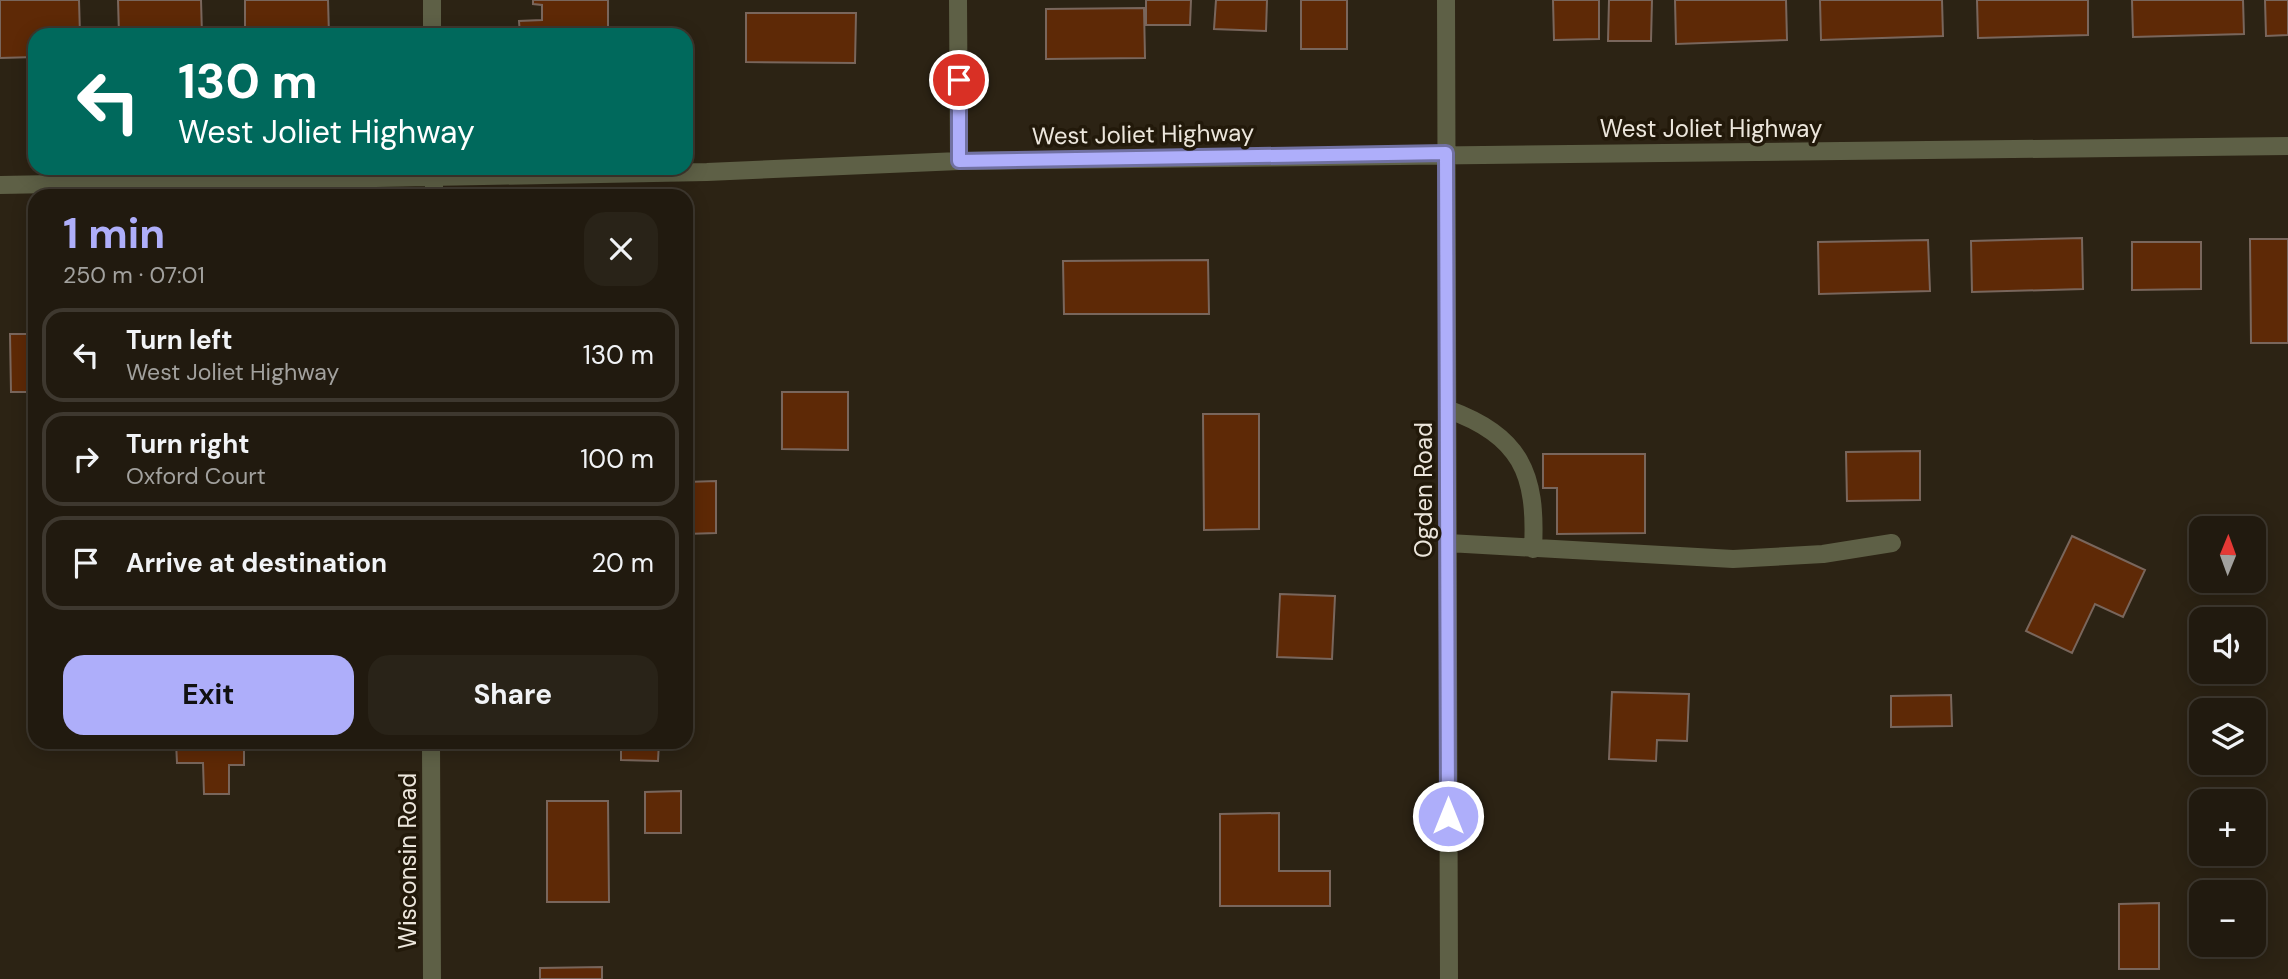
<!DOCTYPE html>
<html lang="en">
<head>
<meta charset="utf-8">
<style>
	:root { --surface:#211a0f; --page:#292318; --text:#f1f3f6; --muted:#a2a19e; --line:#3e382f; --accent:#aeaefa }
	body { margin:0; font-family:"DM Sans",sans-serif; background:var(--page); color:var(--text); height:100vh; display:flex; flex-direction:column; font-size:26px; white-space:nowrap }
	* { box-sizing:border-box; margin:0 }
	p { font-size:23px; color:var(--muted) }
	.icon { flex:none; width:38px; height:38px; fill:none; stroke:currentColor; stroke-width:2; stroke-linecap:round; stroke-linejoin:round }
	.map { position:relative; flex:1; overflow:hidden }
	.side { position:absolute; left:28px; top:189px; width:665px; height:560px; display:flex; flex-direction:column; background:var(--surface); border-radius:21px; box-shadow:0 4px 18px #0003,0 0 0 2px var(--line) }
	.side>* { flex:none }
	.guide { position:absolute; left:28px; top:28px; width:665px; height:147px; border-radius:21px; box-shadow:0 4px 18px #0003,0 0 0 2px var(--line); background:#00695c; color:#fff; overflow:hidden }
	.needle { width:46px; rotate:1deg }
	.fabs { position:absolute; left:2189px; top:516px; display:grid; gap:14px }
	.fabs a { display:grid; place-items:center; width:77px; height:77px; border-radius:14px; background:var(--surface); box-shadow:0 4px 18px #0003,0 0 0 2px var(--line); font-size:35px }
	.pin { position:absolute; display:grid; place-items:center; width:60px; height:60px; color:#fff; margin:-30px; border:4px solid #fff; border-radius:50%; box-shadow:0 2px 7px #0007 }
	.me { position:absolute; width:77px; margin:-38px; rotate:0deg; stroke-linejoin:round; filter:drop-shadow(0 0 5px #0008) }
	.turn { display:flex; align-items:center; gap:24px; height:147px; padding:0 35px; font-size:32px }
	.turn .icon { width:91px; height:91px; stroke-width:2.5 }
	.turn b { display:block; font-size:49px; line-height:60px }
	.round { display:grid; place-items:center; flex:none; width:74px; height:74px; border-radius:21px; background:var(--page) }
	.head { display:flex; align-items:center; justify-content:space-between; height:119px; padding:0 35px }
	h1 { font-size:42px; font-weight:700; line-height:52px; color:var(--accent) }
	.cta { display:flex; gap:14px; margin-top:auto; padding:14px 35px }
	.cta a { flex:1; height:80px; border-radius:21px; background:var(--accent); color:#111; font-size:28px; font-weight:700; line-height:80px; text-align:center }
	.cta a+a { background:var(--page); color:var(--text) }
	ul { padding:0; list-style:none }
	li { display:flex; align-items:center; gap:21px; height:94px; margin:0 14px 10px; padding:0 21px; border:4px solid var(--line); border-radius:21px }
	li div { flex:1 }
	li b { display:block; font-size:26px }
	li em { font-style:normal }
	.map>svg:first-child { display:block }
	.building { fill:#5e2906; stroke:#79665c; stroke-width:2 }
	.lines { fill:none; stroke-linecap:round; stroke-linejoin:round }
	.minor { stroke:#5e6046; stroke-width:18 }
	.route-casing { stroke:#7171a2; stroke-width:18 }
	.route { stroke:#aeaefa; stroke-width:12 }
	.labels { text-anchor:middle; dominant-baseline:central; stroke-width:7; stroke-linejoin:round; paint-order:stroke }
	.street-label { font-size:24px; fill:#ece6dc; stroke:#22190a }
</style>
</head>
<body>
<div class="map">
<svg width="2288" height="979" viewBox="0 0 2288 979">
	<rect width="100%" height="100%" fill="#2c2314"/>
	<path class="building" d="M 0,0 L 79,0 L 80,35 L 35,35 L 35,57 L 0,58 Z
		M 118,0 L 201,0 L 202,35 L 119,35 Z
		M 245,0 L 328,0 L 329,35 L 245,35 Z
		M 533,0 L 608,0 L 608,35 L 520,35 L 519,21 L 542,20 L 542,5 L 533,4 Z
		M 1146,0 L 1191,0 L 1190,25 L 1146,25 Z
		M 1216,0 L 1267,0 L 1266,31 L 1214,29 Z
		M 1301,0 L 1347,0 L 1347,49 L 1301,49 Z
		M 1553,0 L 1599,0 L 1599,39 L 1554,40 Z
		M 1609,0 L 1652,0 L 1651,41 L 1608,41 Z
		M 1675,0 L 1786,0 L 1787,40 L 1676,44 Z
		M 1820,0 L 1942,0 L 1943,36 L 1821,40 Z
		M 1977,0 L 2088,0 L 2088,35 L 1978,38 Z
		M 2132,0 L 2243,0 L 2244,34 L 2133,37 Z
		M 2265,0 L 2288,0 L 2288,35 L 2266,36 Z
		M 1144,8 L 1145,58 L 1046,59 L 1046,9 Z
		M 746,13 L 856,13 L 855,63 L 746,62 Z
		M 2082,238 L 2083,289 L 1972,292 L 1971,241 Z
		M 2250,239 L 2288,239 L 2288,343 L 2251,343 Z
		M 1928,240 L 1930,291 L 1819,294 L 1818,242 Z
		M 2132,242 L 2201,242 L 2201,289 L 2132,290 Z
		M 1208,260 L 1209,314 L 1064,314 L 1063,261 Z
		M 10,334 L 35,334 L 35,392 L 11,392 Z
		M 782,392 L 848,392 L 848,450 L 782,449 Z
		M 1203,414 L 1259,414 L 1259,529 L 1204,530 Z
		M 1920,451 L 1920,500 L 1847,501 L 1846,452 Z
		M 1543,454 L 1645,454 L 1645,533 L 1557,534 L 1557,488 L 1543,488 Z
		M 716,481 L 716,533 L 686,534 L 686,482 Z
		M 2072,536 L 2145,570 L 2123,617 L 2095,604 L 2072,653 L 2026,631 Z
		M 1280,594 L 1335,596 L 1332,659 L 1277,657 Z
		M 1612,692 L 1689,694 L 1687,741 L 1657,740 L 1656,761 L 1609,759 Z
		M 1951,695 L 1952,726 L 1891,727 L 1891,696 Z
		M 176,742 L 244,742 L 244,765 L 229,765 L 229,794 L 204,794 L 203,763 L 177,763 Z
		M 529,742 L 591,742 L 591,743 L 529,743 Z
		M 621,742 L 659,742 L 658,761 L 621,760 Z
		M 681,791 L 681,833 L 645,833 L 645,792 Z
		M 547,801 L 608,801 L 609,902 L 547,902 Z
		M 1279,813 L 1279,871 L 1330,871 L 1330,906 L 1220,906 L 1220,814 Z
		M 2159,903 L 2159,969 L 2119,969 L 2119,904 Z
		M 602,967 L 602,979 L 540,979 L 540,968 Z"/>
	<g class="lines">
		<path class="minor" d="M 432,0 L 432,35
			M 958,0 L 959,161
			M 1446,0 L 1449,979
			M 0,185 L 707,172 L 959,161 L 2288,146
			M 434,196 L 434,168
			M 1447,409 C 1521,436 1537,473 1533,549
			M 1448,543 L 1733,559 L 1823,554 L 1892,543
			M 431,742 L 432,979"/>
	</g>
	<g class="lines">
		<defs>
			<path id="route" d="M 959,80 L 959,161 L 1446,153 L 1448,816"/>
		</defs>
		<use href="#route" class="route-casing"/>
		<use href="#route" class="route"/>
	</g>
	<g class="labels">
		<g class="street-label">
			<text x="1711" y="128">West Joliet Highway</text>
			<text transform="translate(1143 134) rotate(-1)">West Joliet Highway</text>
			<text transform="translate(1423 490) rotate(-90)">Ogden Road</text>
			<text transform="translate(407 861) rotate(-90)">Wisconsin Road</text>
		</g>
	</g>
</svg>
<div class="fabs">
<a><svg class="needle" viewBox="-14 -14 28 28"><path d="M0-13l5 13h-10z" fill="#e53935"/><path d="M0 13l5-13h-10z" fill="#a2a19e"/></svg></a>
<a><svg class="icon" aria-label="sound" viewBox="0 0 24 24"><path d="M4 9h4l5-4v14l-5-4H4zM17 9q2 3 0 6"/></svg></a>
<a><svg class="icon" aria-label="layers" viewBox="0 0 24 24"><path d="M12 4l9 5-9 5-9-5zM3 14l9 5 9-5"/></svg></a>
<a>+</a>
<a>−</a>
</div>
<div class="pin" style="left:959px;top:80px;background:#d93025"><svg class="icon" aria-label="arrive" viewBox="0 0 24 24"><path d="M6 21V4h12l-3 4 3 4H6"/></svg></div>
<svg class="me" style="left:1448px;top:816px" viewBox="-20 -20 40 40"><circle r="17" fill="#aeaefa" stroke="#fff" stroke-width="3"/><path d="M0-11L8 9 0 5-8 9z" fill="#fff"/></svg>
<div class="guide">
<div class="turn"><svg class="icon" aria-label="left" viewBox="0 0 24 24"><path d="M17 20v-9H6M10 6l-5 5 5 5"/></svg><div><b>130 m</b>West Joliet Highway</div></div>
</div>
<section class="side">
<div class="head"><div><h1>1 min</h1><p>250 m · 07:01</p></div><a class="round"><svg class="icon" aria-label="close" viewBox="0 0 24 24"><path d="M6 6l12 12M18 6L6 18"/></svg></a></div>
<ul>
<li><svg class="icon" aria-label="left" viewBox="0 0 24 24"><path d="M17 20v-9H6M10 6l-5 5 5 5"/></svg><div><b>Turn left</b><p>West Joliet Highway</p></div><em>130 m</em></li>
<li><svg class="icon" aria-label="right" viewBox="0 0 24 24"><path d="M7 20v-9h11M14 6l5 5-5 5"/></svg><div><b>Turn right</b><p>Oxford Court</p></div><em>100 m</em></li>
<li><svg class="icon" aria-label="arrive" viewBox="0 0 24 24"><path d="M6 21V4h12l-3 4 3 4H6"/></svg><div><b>Arrive at destination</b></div><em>20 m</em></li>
</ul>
<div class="cta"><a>Exit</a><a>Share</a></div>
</section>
</div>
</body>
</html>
